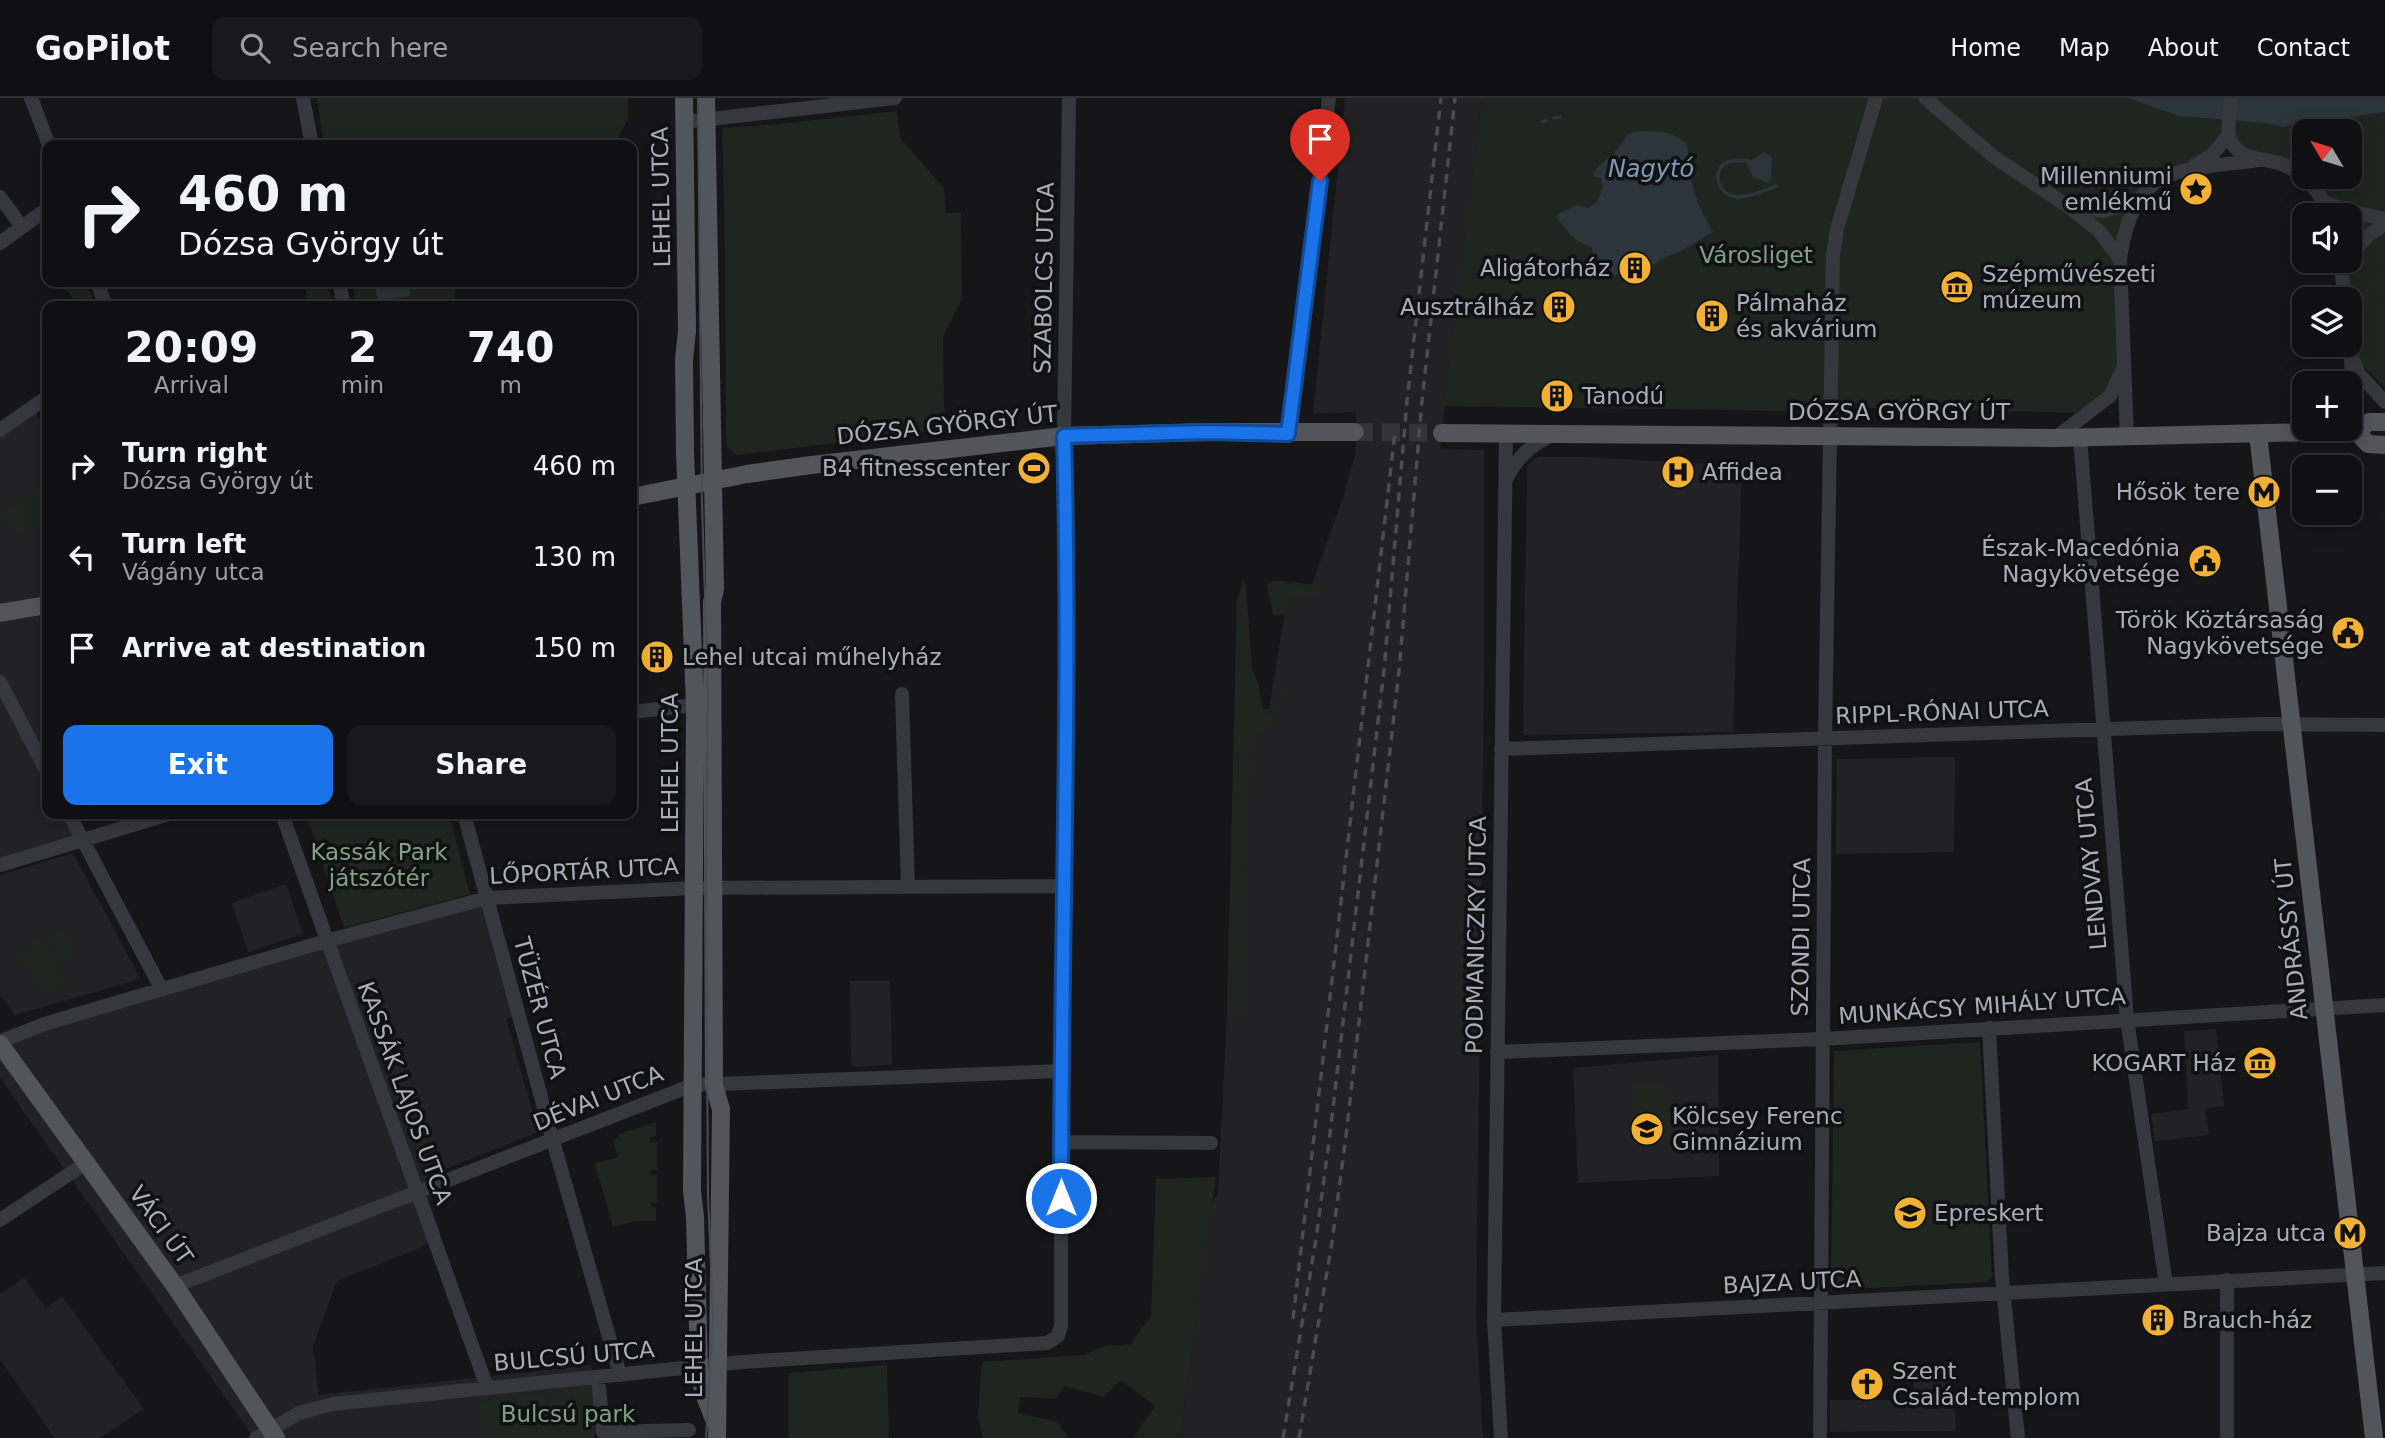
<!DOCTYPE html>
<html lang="en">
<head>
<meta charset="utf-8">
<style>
	:root { --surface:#101012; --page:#19191b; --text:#f1f3f6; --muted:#9c9d9f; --line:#303032; --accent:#1a73e8 }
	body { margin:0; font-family:"DejaVu Sans",sans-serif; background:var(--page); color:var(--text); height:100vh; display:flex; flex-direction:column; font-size:26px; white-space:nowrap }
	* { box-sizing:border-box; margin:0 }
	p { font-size:23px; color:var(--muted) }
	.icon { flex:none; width:38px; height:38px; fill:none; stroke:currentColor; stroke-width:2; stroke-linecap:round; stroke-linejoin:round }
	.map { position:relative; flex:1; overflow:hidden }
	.drawer { position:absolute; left:42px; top:203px; width:595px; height:518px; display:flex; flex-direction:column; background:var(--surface); border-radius:14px; box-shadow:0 4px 18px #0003,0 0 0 2px var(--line) }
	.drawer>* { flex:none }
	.guide { position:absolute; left:42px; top:42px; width:595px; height:147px; border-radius:14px; box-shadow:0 4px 18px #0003,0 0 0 2px var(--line); background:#101012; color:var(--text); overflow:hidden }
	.needle { width:46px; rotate:308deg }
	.controls { position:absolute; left:2292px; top:21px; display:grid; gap:14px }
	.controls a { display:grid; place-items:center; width:70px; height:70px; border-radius:14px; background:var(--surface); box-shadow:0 4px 18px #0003,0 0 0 2px var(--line); font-size:35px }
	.pin { position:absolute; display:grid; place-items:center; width:60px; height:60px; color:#fff; margin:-72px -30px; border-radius:50% 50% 50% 0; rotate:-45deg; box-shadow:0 0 7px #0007 }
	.pin .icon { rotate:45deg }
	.me { position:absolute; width:77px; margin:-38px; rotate:0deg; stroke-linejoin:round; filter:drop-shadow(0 0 5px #0008) }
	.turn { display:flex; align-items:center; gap:24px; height:147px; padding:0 21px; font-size:32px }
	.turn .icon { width:91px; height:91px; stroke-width:2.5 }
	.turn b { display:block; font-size:49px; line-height:60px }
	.eta { display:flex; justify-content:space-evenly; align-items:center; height:119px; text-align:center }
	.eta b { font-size:42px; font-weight:700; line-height:49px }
	.button { display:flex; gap:14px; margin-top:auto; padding:14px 21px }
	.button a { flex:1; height:80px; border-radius:14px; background:var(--accent); color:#fff; font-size:28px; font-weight:700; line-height:80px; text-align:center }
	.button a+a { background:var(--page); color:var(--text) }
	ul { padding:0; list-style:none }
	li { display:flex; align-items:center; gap:21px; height:91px; padding:0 21px }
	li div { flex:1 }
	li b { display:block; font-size:26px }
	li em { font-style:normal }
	header { display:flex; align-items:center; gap:42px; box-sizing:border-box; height:98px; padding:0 35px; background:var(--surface); border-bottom:2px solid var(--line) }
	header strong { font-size:33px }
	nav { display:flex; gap:38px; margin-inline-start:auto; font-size:24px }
	.search { width:490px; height:63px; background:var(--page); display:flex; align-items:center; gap:18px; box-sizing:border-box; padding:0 24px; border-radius:14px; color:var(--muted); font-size:26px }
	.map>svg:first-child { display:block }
	.built { fill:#222225 }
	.green { fill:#1e261f; fill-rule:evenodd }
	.water { fill:#2c353c }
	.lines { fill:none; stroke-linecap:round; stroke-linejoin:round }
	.stream { stroke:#2c353c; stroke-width:3.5 }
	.major-tunnel { stroke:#333438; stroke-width:18; stroke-dasharray:18 9; stroke-linecap:butt }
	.minor { stroke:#37383d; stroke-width:14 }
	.major { stroke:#53555c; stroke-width:18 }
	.tram { stroke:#4a4c52; stroke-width:2 }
	.rail { stroke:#4a4c52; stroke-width:3.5; stroke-dasharray:9 7; stroke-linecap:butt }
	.route-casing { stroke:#114b97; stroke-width:18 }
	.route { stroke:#1a73e8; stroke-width:12 }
	.labels { text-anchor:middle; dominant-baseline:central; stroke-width:7; stroke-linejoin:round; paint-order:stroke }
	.poi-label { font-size:23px; fill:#a8adb8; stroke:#111113; text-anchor:end }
	.street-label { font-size:23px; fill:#a8adb8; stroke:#111113 }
	.park-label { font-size:23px; fill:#7fa381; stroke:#111113 }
	.water-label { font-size:24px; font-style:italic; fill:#7f9bb3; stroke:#111113 }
</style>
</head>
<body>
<header>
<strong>GoPilot</strong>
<div class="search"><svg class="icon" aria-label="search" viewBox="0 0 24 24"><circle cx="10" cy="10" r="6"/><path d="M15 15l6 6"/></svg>Search here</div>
<nav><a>Home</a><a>Map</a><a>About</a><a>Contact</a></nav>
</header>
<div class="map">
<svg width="2385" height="1340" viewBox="0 0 2385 1340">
	<rect width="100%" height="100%" fill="#161618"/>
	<path class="built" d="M 1345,0 L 1482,0 L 1440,351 L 1484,352 L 1484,571 L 1476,1219 L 1483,1340 L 1180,1340 L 1198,1208 L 1162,1206 L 1218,1094 L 1234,778 L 1234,607 L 1269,611 L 1290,483 L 1312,487 L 1343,399 L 1356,355 L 1356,314 L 1313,316 Z
		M 28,304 L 47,331 L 47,716 L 75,716 L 85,735 L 0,763 L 0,325 Z
		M 1540,359 L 1585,359 L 1742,368 L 1733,634 L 1523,637 L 1527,368 L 1534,361 Z
		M 1955,659 L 1954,754 L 1836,756 L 1837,661 Z
		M 73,755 L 141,881 L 15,917 L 0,897 L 0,777 Z
		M 286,786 L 303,836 L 248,854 L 232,805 Z
		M 482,798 L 515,917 L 506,921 L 538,1034 L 433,1076 L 429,1101 L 441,1138 L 415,1152 L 337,1183 L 313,1248 L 319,1297 L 592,1267 L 595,1340 L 254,1340 L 0,980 L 0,936 L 5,932 Z
		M 850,883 L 890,883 L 892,967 L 851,969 Z
		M 2216,931 L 2224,1008 L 2205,1010 L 2209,1037 L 2155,1043 L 2151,1016 L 2188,1011 L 2184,933 Z
		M 1718,957 L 1719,1078 L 1578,1085 L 1573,970 Z
		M 24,1180 L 46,1210 L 62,1198 L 144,1311 L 101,1340 L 54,1340 L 0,1261 L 0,1196 Z
		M 1914,1265 L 1952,1265 L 1956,1333 L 1830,1334 L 1830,1302 L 1913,1302 Z"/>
	<path class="green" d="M 317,0 L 628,0 L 628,21 L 614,47 L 324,47 Z
		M 1482,0 L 2128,0 L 2178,18 L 2264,25 L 2283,29 L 2385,14 L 2385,290 L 2351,256 L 2350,201 L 2342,176 L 2350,163 L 2350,117 L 2329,117 L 2312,87 L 2238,52 L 2221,48 L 2162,81 L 2126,129 L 2124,269 L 2106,292 L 2083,315 L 1797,308 L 1790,313 L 1444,308 ZM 2305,33 L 2350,33 L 2350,79 L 2305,79 Z
		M 897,13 L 900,40 L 944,90 L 946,115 L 961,115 L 962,201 L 943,239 L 944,307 L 947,331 L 737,357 L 727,349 L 726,339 L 725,133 L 722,30 L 769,27 Z
		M 61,184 L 86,184 L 96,208 L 78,208 Z
		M 305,184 L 327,184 L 332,208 L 308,208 Z
		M 352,184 L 478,184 L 456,186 L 454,208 L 357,208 Z
		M 47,385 L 47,431 L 18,437 L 2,416 Z
		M 1243,483 L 1246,487 L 1252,571 L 1259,588 L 1263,617 L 1274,615 L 1285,575 L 1282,610 L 1277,625 L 1258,635 L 1251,646 L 1242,927 L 1227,913 L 1237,502 Z
		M 1274,483 L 1283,483 L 1299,488 L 1316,485 L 1322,491 L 1319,498 L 1291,497 L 1286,517 L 1273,517 L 1267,487 Z
		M 306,716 L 449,716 L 470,796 L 344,830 Z
		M 64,831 L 78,857 L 63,865 L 49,840 Z
		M 38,840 L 69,882 L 47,898 L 16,855 Z
		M 1980,944 L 1992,1179 L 1988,1184 L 1831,1192 L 1834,953 Z
		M 1667,984 L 1671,1041 L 1636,1043 L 1633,986 Z
		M 656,1024 L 656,1038 L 650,1039 L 650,1044 L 657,1044 L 657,1072 L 651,1072 L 650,1077 L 657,1077 L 657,1104 L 651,1105 L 651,1109 L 656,1109 L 656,1123 L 635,1123 L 613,1129 L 595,1066 L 618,1059 L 613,1042 L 619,1039 L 619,1036 Z
		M 1216,1079 L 1180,1340 L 1133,1340 L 1155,1308 L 1121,1282 L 1104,1299 L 1064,1288 L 1056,1301 L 1020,1299 L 1018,1315 L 1057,1324 L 1069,1340 L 983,1340 L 978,1319 L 982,1264 L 1084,1257 L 1105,1248 L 1133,1246 L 1133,1242 L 1151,1218 L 1156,1081 Z
		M 887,1267 L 889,1340 L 789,1340 L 789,1275 Z
		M 594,1289 L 595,1340 L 484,1340 L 478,1304 Z"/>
	<path class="water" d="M 2128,0 L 2385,0 L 2385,14 L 2283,29 L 2264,25 L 2178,18 Z
		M 1635,34 C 1648,33 1665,32 1677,39 C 1681,41 1684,44 1687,46 C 1690,84 1693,100 1713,134 L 1681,153 L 1661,161 L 1651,169 L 1598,181 L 1593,180 L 1592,149 C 1574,144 1566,132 1556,118 L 1576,107 L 1588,110 L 1596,105 L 1603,90 L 1601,80 L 1595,79 L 1594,74 C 1606,59 1619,55 1626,37 Z
		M 1764,54 L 1772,59 L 1771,80 L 1768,85 L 1753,79 L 1747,66 L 1748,61 L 1752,62 Z
		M 374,184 L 408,184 L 410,198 L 378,203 Z"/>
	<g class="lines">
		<path class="stream" d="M 1554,20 L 1560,19
			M 1542,24 L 1546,23
			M 1748,63 C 1743,63 1736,62 1731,63 C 1708,69 1718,100 1739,99 C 1751,99 1765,92 1776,88"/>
		<path class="major-tunnel" d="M 1355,334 L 1442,335"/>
		<path class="minor" d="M 31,0 L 49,47
			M 303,0 L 312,47
			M 1925,0 L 1994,59 L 2069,109 L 2099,133 L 2120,161
			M 2231,0 C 2231,12 2225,32 2231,43 C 2240,62 2261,60 2278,65 C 2302,72 2322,95 2329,117
			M 684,24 L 895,0
			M 2194,68 L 2212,57 L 2229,37
			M 0,99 L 22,129
			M 2325,105 L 2352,114 L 2385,121
			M 2073,109 L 2103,113 L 2140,103
			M 0,145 L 47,111
			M 2350,162 C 2359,146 2368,135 2385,127
			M 2340,163 L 2345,201
			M 97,184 L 106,208
			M 339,184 L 344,208
			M 2350,247 L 2356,333
			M 2354,264 L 2359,276 L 2385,304
			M 0,332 L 47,299
			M 1288,336 L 1309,182 L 1329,0
			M 2127,339 L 2120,161 C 2124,132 2133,97 2161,81 C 2182,69 2233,66 2258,62
			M 2055,340 L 2110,298 L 2123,271
			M 2080,340 L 2127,921 L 2166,1186
			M 1506,381 C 1520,356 1529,349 1553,336
			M 0,584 L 47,674
			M 902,596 L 908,789
			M 632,614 L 695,607
			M 1501,651 L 2263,626 L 2385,627
			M 69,716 L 162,892
			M 282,716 L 487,1289
			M 464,716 L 553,1043 L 620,1277
			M 0,767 L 169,716
			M 1989,930 L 2002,1179 L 2018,1340
			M 0,944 L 44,926 L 326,843 L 487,800 L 694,790 L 1066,788
			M 1497,954 L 1822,941 L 2385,907
			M 1061,1044 L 1211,1045
			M 0,1122 L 86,1065
			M 175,1188 L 693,987 L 1061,973
			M 1494,1222 L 2385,1175
			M 598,1279 L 603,1334 L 689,1332
			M 256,1340 L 299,1315 L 333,1306 L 742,1264 L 1047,1245 L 1058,1238 L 1061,1228 L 1061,973 L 1066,774 L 1067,447 L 1064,338 L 1069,0
			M 1501,1340 L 1494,1222 L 1506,335
			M 1820,1340 L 1825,640 L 1833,158 L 1837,131 L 1876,0
			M 2227,1340 L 2227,1182"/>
		<path class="major" d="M 684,0 L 687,233 L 684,262 L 685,355 L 695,607 L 692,1093 L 695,1119 L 699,1269 L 703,1293 L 715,1324
			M 706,0 L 715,491 L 712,504 L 714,987 L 721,1011 L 717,1340
			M 2356,333 L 2368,346 L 2385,347
			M 1442,335 L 2055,340 L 2356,333 L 2369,324 L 2385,324
			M 2258,336 L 2374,1340
			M 632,399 L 747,376 L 811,367 L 1064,338 L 1208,334 L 1355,334
			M 0,515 L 47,507
			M 0,946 L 175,1188 L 276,1340"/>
		<path class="tram" d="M 698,0 L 702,405 L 708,594 L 706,779 L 708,1097 L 713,1218 L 706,1340"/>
		<path class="rail" d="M 1293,1221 L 1395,334
			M 1283,1340 L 1316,1141 L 1330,1036 L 1384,572 L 1407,303 L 1441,0
			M 1299,1340 L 1332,1144 L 1346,1038 L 1399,573 L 1422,303 L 1455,0"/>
	</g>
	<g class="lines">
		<defs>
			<path id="route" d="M 1061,1100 C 1061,846 1071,592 1064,338 L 1208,334 L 1288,336 L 1320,83"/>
		</defs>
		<use href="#route" class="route-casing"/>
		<use href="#route" class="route"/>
	</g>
	<defs>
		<symbol id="sight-disc" viewBox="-11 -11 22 22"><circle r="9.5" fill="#f2b134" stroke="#111113"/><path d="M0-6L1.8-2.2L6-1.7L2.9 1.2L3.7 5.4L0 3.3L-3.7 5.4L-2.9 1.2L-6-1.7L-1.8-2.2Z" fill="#111"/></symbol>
		<symbol id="building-disc" viewBox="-11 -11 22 22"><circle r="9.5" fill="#f2b134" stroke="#111113"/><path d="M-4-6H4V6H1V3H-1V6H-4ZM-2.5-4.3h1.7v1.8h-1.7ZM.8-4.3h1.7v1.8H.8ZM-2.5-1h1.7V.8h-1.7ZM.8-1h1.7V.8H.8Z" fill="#111"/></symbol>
		<symbol id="museum-disc" viewBox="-11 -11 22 22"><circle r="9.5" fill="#f2b134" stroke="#111113"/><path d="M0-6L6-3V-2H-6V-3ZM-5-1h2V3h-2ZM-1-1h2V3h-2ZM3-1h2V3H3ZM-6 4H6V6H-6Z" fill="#111"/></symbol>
		<symbol id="stadium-disc" viewBox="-11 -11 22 22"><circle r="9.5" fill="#f2b134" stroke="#111113"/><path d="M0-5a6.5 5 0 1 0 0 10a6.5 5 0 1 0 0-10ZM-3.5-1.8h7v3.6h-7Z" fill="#111"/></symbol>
		<symbol id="hospital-disc" viewBox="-11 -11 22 22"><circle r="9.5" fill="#f2b134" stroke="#111113"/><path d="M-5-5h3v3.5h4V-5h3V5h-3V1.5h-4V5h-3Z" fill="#111"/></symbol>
		<symbol id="metro-disc" viewBox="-11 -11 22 22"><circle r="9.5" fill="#f2b134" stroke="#111113"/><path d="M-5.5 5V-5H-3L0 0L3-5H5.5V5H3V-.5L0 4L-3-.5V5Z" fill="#111"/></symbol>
		<symbol id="civic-disc" viewBox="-11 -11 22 22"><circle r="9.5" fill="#f2b134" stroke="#111113"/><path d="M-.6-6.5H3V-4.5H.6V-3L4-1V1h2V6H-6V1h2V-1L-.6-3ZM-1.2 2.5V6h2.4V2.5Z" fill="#111"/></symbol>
		<symbol id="school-disc" viewBox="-11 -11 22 22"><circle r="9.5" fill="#f2b134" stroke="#111113"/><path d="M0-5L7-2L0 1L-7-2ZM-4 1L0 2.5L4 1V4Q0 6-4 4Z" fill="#111"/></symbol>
		<symbol id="university-disc" viewBox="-11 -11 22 22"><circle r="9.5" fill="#f2b134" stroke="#111113"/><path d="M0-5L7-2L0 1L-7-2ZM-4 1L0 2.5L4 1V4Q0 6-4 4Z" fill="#111"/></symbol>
		<symbol id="church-disc" viewBox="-11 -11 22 22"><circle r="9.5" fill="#f2b134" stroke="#111113"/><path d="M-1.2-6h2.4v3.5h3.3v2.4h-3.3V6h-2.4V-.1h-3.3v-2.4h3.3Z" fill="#111"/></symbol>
	</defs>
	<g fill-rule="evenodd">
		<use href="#sight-disc" x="2177" y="72" width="38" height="38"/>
		<use href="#building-disc" x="1616" y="151" width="38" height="38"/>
		<use href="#museum-disc" x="1938" y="170" width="38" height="38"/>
		<use href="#building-disc" x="1540" y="190" width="38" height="38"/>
		<use href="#building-disc" x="1693" y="199" width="38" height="38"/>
		<use href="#building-disc" x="1538" y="279" width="38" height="38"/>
		<use href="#stadium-disc" x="1015" y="351" width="38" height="38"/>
		<use href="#hospital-disc" x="1659" y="355" width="38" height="38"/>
		<use href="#metro-disc" x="2245" y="375" width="38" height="38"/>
		<use href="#civic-disc" x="2186" y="444" width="38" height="38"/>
		<use href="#civic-disc" x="2329" y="516" width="38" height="38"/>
		<use href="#building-disc" x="638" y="540" width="38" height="38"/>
		<use href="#museum-disc" x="2241" y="946" width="38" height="38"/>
		<use href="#school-disc" x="1628" y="1012" width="38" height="38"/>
		<use href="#university-disc" x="1891" y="1096" width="38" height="38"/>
		<use href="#metro-disc" x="2331" y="1116" width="38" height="38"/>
		<use href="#building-disc" x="2139" y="1203" width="38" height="38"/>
		<use href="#church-disc" x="1848" y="1267" width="38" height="38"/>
	</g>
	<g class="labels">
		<g class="poi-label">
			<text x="2172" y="78">Millenniumi<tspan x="2172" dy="26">emlékmű</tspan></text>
			<text x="1610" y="170">Aligátorház</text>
			<text x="1982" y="176" text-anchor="start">Szépművészeti<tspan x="1982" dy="26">múzeum</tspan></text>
			<text x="1736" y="205" text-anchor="start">Pálmaház<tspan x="1736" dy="26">és akvárium</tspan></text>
			<text x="1534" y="209">Ausztrálház</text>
			<text x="1582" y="298" text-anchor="start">Tanodú</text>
			<text x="1010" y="370">B4 fitnesscenter</text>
			<text x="1702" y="374" text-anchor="start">Affidea</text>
			<text x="2240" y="394">Hősök tere</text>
			<text x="2180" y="450">Észak-Macedónia<tspan x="2180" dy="26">Nagykövetsége</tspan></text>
			<text x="2324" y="522">Török Köztársaság<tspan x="2324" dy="26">Nagykövetsége</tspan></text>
			<text x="682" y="559" text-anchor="start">Lehel utcai műhelyház</text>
			<text x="2236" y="965">KOGART Ház</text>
			<text x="1672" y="1018" text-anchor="start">Kölcsey Ferenc<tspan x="1672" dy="26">Gimnázium</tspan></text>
			<text x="1934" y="1115" text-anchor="start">Epreskert</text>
			<text x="2326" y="1135">Bajza utca</text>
			<text x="2182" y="1222" text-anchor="start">Brauch-ház</text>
			<text x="1892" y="1273" text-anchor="start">Szent<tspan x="1892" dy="26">Család-templom</tspan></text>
		</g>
		<g class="street-label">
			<text transform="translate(661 99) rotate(-91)">LEHEL UTCA</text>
			<text transform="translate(1044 180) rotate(-89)">SZABOLCS UTCA</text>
			<text x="1899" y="314">DÓZSA GYÖRGY ÚT</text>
			<text transform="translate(947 327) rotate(-6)">DÓZSA GYÖRGY ÚT</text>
			<text transform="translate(1942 614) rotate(-2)">RIPPL-RÓNAI UTCA</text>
			<text transform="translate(670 665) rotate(-90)">LEHEL UTCA</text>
			<text transform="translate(2091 766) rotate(-95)">LENDVAY UTCA</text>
			<text transform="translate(584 773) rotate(-3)">LŐPORTÁR UTCA</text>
			<text transform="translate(1476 837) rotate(-89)">PODMANICZKY UTCA</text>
			<text transform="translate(1801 839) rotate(-89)">SZONDI UTCA</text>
			<text transform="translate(2291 841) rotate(-96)">ANDRÁSSY ÚT</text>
			<text transform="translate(1982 908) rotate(-4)">MUNKÁCSY MIHÁLY UTCA</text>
			<text transform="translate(540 910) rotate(75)">TÜZÉR UTCA</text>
			<text transform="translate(405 995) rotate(70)">KASSÁK LAJOS UTCA</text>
			<text transform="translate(598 1000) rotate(-22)">DÉVAI UTCA</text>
			<text transform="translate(161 1127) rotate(54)">VÁCI ÚT</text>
			<text transform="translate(1792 1184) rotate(-3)">BAJZA UTCA</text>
			<text transform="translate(694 1230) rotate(-90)">LEHEL UTCA</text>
			<text transform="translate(574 1258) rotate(-5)">BULCSÚ UTCA</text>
		</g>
		<g class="park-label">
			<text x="1756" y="157">Városliget</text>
			<text x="379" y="754">Kassák Park<tspan x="379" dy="26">játszótér</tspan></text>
			<text x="568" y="1316">Bulcsú park</text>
		</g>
		<g class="water-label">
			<text x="1651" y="71">Nagytó</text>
		</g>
	</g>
</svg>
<div class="controls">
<a><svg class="needle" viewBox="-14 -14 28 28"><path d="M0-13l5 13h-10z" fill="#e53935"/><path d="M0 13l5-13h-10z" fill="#9c9d9f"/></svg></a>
<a><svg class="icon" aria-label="sound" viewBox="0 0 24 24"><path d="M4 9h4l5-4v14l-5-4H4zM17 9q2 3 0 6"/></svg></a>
<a><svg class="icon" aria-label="layers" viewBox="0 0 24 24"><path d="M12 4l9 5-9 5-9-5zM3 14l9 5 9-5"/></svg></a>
<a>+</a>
<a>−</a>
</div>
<div class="pin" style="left:1320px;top:83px;background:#d93025"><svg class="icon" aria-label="arrive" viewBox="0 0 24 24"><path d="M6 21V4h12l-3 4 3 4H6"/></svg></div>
<svg class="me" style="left:1061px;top:1100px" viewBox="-20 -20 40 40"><circle r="17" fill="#1a73e8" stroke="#fff" stroke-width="3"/><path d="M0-11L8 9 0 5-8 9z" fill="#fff"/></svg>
<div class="guide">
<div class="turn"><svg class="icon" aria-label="right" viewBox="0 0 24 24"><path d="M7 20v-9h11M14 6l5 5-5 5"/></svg><div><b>460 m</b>Dózsa György út</div></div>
</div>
<section class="drawer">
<div class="eta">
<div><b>20:09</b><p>Arrival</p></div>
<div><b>2</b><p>min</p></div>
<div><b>740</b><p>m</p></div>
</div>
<ul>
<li><svg class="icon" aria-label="right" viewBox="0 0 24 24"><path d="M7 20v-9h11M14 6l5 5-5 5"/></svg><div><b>Turn right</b><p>Dózsa György út</p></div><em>460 m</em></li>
<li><svg class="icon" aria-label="left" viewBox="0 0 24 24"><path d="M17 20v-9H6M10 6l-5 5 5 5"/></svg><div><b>Turn left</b><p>Vágány utca</p></div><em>130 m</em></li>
<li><svg class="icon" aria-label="arrive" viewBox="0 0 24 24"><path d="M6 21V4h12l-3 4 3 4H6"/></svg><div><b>Arrive at destination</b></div><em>150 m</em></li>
</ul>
<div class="button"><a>Exit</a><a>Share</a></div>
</section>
</div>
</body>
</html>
